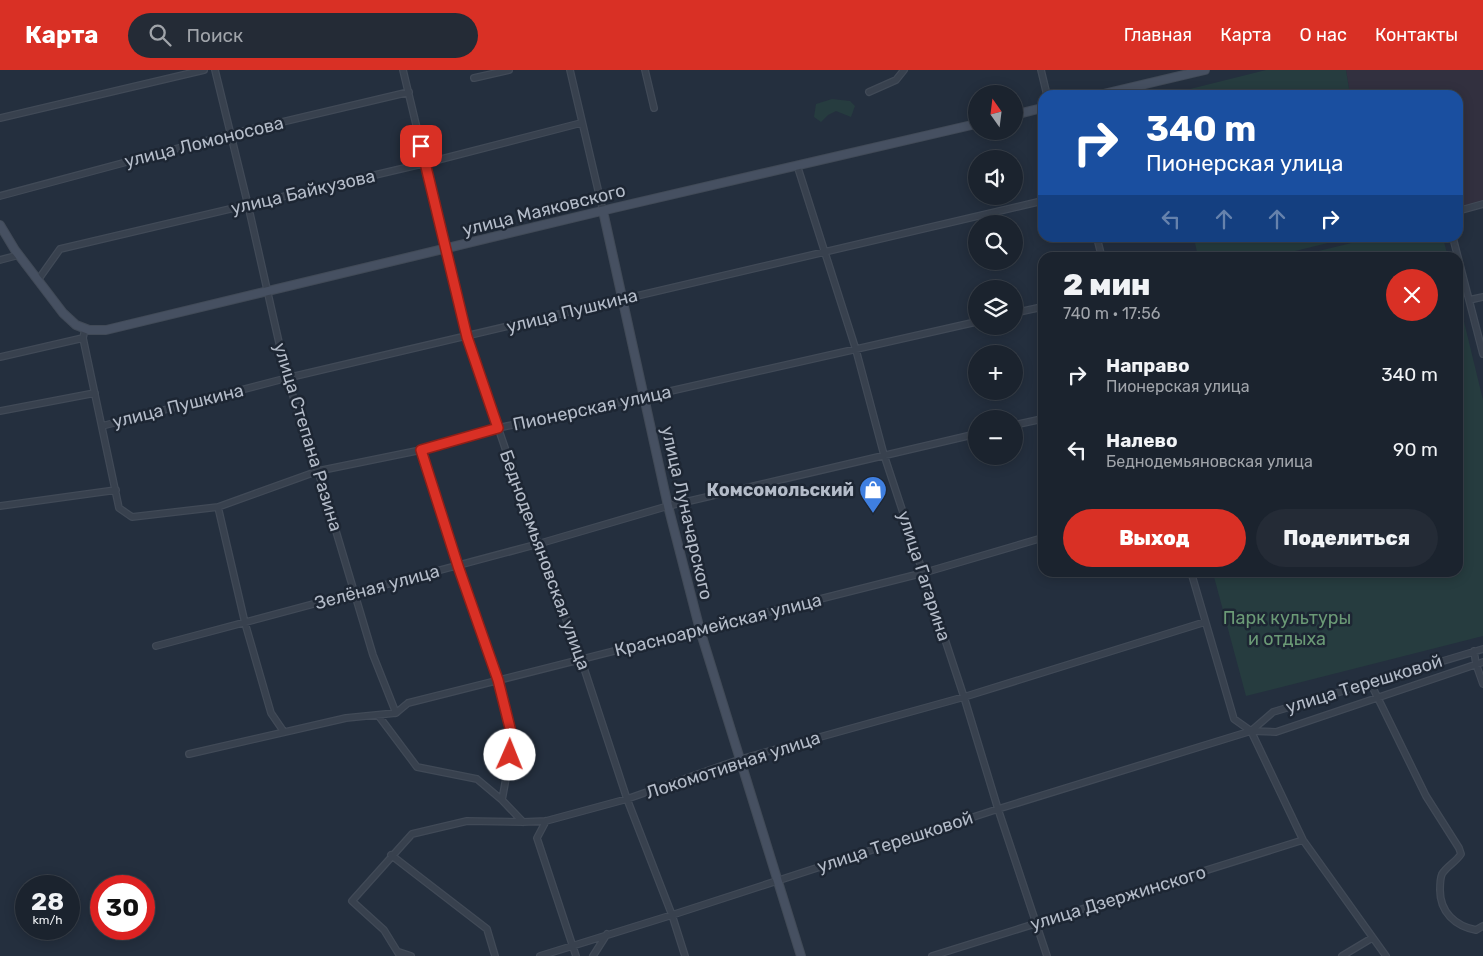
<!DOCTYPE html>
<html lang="ru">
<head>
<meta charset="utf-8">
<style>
	:root { --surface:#1b232e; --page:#242b36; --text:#f1f3f6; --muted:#a0a4aa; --line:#39404a; --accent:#d93025 }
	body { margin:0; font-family:Rubik,sans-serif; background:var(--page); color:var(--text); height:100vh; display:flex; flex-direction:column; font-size:19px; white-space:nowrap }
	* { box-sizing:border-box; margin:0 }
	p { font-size:16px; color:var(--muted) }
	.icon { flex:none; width:28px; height:28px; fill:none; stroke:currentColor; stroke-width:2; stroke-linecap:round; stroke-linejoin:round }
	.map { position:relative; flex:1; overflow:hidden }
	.drawer { position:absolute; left:1038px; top:182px; width:425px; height:325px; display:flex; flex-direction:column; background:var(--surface); border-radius:15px; box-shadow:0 2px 12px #0003,0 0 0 1px var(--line) }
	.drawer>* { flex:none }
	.guide { position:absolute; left:1038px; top:20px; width:425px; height:152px; border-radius:15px; box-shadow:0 2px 12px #0003,0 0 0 1px var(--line); background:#1a4fa0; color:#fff; overflow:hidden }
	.needle { width:32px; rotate:346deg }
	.tools { position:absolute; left:968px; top:15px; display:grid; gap:10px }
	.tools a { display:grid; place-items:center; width:55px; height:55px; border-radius:50%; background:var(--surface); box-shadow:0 2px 12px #0003,0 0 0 1px var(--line); font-size:25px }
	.speed { position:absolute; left:15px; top:805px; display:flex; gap:10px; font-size:25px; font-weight:700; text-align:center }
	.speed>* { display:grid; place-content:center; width:65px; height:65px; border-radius:50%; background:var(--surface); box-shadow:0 2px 12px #0003,0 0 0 1px var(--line); line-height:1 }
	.speed small { font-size:12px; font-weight:400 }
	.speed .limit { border:8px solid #d22; background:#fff; color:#111 }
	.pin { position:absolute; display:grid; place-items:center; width:42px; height:42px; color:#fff; margin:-21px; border-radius:10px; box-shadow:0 2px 8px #0006 }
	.me { position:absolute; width:55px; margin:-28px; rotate:1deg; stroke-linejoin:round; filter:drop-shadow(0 0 4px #0008) }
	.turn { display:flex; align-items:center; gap:18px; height:105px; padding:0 25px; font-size:22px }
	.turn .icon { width:65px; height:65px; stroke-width:2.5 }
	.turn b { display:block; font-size:35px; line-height:42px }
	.lanes { display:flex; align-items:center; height:48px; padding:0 25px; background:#0003; justify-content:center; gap:25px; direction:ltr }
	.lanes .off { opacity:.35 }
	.round { display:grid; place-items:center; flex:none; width:52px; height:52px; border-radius:26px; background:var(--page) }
	.summary { display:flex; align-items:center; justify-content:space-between; height:85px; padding:0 25px }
	h1 { font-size:30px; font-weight:800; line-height:38px }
	.button { display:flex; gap:10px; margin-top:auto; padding:10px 25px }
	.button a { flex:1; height:58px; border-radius:30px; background:var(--accent); color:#fff; font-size:20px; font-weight:800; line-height:58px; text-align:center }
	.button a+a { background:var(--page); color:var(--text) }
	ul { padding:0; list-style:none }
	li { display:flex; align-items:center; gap:15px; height:75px; padding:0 25px }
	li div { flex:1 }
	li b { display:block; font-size:19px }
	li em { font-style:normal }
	header { display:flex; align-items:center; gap:30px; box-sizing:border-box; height:70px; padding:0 25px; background:var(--accent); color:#fff }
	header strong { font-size:24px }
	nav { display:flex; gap:28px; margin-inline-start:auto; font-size:18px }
	.search { width:350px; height:45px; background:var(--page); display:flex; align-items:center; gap:12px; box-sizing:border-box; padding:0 18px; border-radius:28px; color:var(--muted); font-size:19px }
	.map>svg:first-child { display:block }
	.medical { fill:#32303f }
	.green { fill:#263c3f }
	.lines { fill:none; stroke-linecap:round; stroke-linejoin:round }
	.street-casing { stroke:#414a57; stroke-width:8 }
	.secondary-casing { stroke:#414a57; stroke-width:10 }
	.street { stroke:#38414e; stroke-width:5.5 }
	.secondary { stroke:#465061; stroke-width:8 }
	.route-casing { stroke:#8d1f18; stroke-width:12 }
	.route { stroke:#d93025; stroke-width:9 }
	.labels { text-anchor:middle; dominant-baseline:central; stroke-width:5; stroke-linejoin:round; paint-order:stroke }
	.street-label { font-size:18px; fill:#b4bcc9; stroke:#1d2633 }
	.poi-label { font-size:18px; font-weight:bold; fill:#b4bcc9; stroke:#1d2633; text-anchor:end }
	.park-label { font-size:18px; fill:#6b9a76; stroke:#1d2633 }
</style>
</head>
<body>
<header>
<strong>Карта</strong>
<div class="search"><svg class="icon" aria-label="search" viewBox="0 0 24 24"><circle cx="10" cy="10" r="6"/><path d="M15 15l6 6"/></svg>Поиск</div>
<nav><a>Главная</a><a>Карта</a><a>О нас</a><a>Контакты</a></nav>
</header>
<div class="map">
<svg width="1483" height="886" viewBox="0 0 1483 886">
	<rect width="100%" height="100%" fill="#242f3e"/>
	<path class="medical" d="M 1346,0 L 1483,0 L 1483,131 L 1458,138 L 1458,25 L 1350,25 Z"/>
	<path class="green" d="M 1266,0 L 1346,0 L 1350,25 L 1166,25 Z
		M 832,29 L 850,31 L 855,36 L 851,47 L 836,41 L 828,45 L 821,52 L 814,47 L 816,34 Z
		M 1194,168 L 1348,168 L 1271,187 L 1198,187 Z
		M 1372,168 L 1443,168 L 1448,187 L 1294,187 Z
		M 1458,227 L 1483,330 L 1483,566 L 1246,626 L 1213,503 L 1458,502 Z"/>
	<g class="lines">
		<defs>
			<path id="street" d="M 215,0 L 248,135 L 287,308 L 318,401 L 373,585 L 396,643
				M 403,0 L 467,267 L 538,474 L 581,589 L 627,729 L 672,845 L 685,886
				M 570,0 L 603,141
				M 645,0 L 654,38
				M 1041,0 L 1047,25
				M 474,8 L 509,0
				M 869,22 L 896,10 L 904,0
				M 0,48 L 204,0
				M 797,95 L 856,280 L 884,385 L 964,627 L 998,739 L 1047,886
				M 0,126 L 231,64 L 409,22
				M 1458,141 L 1483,134
				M 1097,168 L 1102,188
				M 1453,168 L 1483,284
				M 0,190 L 19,185
				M 38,210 L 60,179 L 426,93 L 581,53
				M 1469,230 L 1483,227
				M 1014,243 L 1042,237
				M 83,268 L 119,438 L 132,447 L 218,437 L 318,401 L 421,380 L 498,358 L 644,327 L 976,252
				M 0,287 L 83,268 L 85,259
				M 0,341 L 95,323
				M 1014,355 L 1042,349
				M 102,356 L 287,308 L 1042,131
				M 421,380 L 458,496 L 498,610 L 513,670 L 502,730 L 523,752
				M 0,436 L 116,420
				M 218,437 L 245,553 L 271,643 L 284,662
				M 1191,502 L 1234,649 L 1251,661 L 1303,770 L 1386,886
				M 156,576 L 538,474 L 668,436 L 976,364
				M 1474,581 L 1476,594 L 1483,614
				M 1370,612 L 1426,726 L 1459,778 L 1461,784 C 1456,792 1447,796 1442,804 C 1440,809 1440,815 1440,820 C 1440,842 1455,856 1476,860 L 1483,856
				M 378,645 L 417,697 L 477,709 L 502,730
				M 1251,661 L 1273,642 L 1483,579
				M 189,684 L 346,648 L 396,643 L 408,633 L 923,503 L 1042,468
				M 546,751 L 537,768 L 576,886
				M 391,785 L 487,859 L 495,886
				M 399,882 L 411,886
				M 400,886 L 384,860 L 352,831 L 412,764 L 467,751 L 523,752 L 546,751 L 627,729 L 741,689 L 964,627 L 1205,552
				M 540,886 L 672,845 L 998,739 L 1251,661 L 1276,662 L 1483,592
				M 593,886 L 607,864
				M 932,886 L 1303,770
				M 1342,886 L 1372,868"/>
			<path id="secondary" d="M 1099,25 L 1205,0
				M 1014,45 L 1042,38
				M 603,141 L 668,436 L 700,560 L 801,886
				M 0,155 L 15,180 L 63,243 L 76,255 L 89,260 L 106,260 L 614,138 L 976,54"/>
		</defs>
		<use href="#street" class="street-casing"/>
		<use href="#secondary" class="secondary-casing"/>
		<use href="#street" class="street"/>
		<use href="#secondary" class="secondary"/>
	</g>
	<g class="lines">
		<defs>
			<path id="route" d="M 421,76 L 467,267 L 498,358 L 421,380 L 458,496 L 498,610 L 513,670 L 510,685"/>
		</defs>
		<use href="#route" class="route-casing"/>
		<use href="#route" class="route"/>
	</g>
	<defs>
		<symbol id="shop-pin" viewBox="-11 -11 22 30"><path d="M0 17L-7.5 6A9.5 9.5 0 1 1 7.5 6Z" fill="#3f7fe0" stroke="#1d2633"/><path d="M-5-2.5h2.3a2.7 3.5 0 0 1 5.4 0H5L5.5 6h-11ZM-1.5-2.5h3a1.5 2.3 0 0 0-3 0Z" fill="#fff"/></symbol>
	</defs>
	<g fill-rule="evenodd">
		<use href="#shop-pin" x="857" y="404" width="32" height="43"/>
	</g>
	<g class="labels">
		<g class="street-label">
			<text transform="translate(204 72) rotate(-14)">улица Ломоносова</text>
			<text transform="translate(303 122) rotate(-13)">улица Байкузова</text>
			<text transform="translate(544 140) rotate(-14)">улица Маяковского</text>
			<text transform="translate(572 241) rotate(-14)">улица Пушкина</text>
			<text transform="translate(178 336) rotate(-14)">улица Пушкина</text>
			<text transform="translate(592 338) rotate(-12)">Пионерская улица</text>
			<text transform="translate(308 367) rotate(73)">улица Степана Разина</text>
			<text transform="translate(687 443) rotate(77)">улица Луначарского</text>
			<text transform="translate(545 490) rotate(70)">Беднодемьяновская улица</text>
			<text transform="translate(924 506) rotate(72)">улица Гагарина</text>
			<text transform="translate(377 517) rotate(-15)">Зелёная улица</text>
			<text transform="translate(718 555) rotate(-14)">Красноармейская улица</text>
			<text transform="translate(1364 614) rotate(-17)">улица Терешковой</text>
			<text transform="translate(733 695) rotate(-18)">Локомотивная улица</text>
			<text transform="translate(895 772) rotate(-18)">улица Терешковой</text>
			<text transform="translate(1118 828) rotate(-17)">улица Дзержинского</text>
		</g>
		<g class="poi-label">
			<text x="854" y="420">Комсомольский</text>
		</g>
		<g class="park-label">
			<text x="1287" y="548">Парк культуры<tspan x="1287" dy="21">и отдыха</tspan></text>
		</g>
	</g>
</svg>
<div class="tools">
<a><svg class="needle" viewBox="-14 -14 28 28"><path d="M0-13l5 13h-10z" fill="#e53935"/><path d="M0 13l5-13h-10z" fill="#a0a4aa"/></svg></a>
<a><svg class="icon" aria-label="sound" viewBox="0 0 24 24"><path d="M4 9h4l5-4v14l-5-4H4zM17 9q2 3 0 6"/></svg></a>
<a><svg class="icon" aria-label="search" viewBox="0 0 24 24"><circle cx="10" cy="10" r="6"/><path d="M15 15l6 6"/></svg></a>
<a><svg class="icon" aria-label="layers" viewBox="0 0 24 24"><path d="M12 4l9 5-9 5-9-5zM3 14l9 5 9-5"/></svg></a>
<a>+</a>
<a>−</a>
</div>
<div class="speed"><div>28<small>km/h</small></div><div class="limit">30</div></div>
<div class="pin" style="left:421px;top:76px;background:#d93025"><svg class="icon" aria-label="arrive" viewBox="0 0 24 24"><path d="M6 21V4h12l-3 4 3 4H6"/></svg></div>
<svg class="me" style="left:510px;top:685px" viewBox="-20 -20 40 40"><circle r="19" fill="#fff"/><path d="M0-13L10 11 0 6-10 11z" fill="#d93025"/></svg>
<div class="guide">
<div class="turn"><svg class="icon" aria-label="right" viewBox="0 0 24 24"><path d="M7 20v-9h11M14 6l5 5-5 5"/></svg><div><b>340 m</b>Пионерская улица</div></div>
<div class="lanes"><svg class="icon off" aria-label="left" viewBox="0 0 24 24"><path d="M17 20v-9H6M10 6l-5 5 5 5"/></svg><svg class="icon off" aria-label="ahead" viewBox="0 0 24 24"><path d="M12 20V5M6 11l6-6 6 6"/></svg><svg class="icon off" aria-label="ahead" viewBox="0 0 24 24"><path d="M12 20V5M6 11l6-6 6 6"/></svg><svg class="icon" aria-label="right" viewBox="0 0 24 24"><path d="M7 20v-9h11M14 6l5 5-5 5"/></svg></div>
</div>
<section class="drawer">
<div class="summary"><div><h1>2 мин</h1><p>740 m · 17:56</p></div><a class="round" style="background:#d93025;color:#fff"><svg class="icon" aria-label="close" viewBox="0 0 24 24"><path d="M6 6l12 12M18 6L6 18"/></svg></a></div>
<ul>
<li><svg class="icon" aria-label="right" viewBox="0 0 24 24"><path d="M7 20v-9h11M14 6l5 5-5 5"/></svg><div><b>Направо</b><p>Пионерская улица</p></div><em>340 m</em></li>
<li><svg class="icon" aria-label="left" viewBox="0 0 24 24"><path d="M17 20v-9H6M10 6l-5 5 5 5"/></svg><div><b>Налево</b><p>Беднодемьяновская улица</p></div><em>90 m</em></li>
</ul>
<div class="button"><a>Выход</a><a>Поделиться</a></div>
</section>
</div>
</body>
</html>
